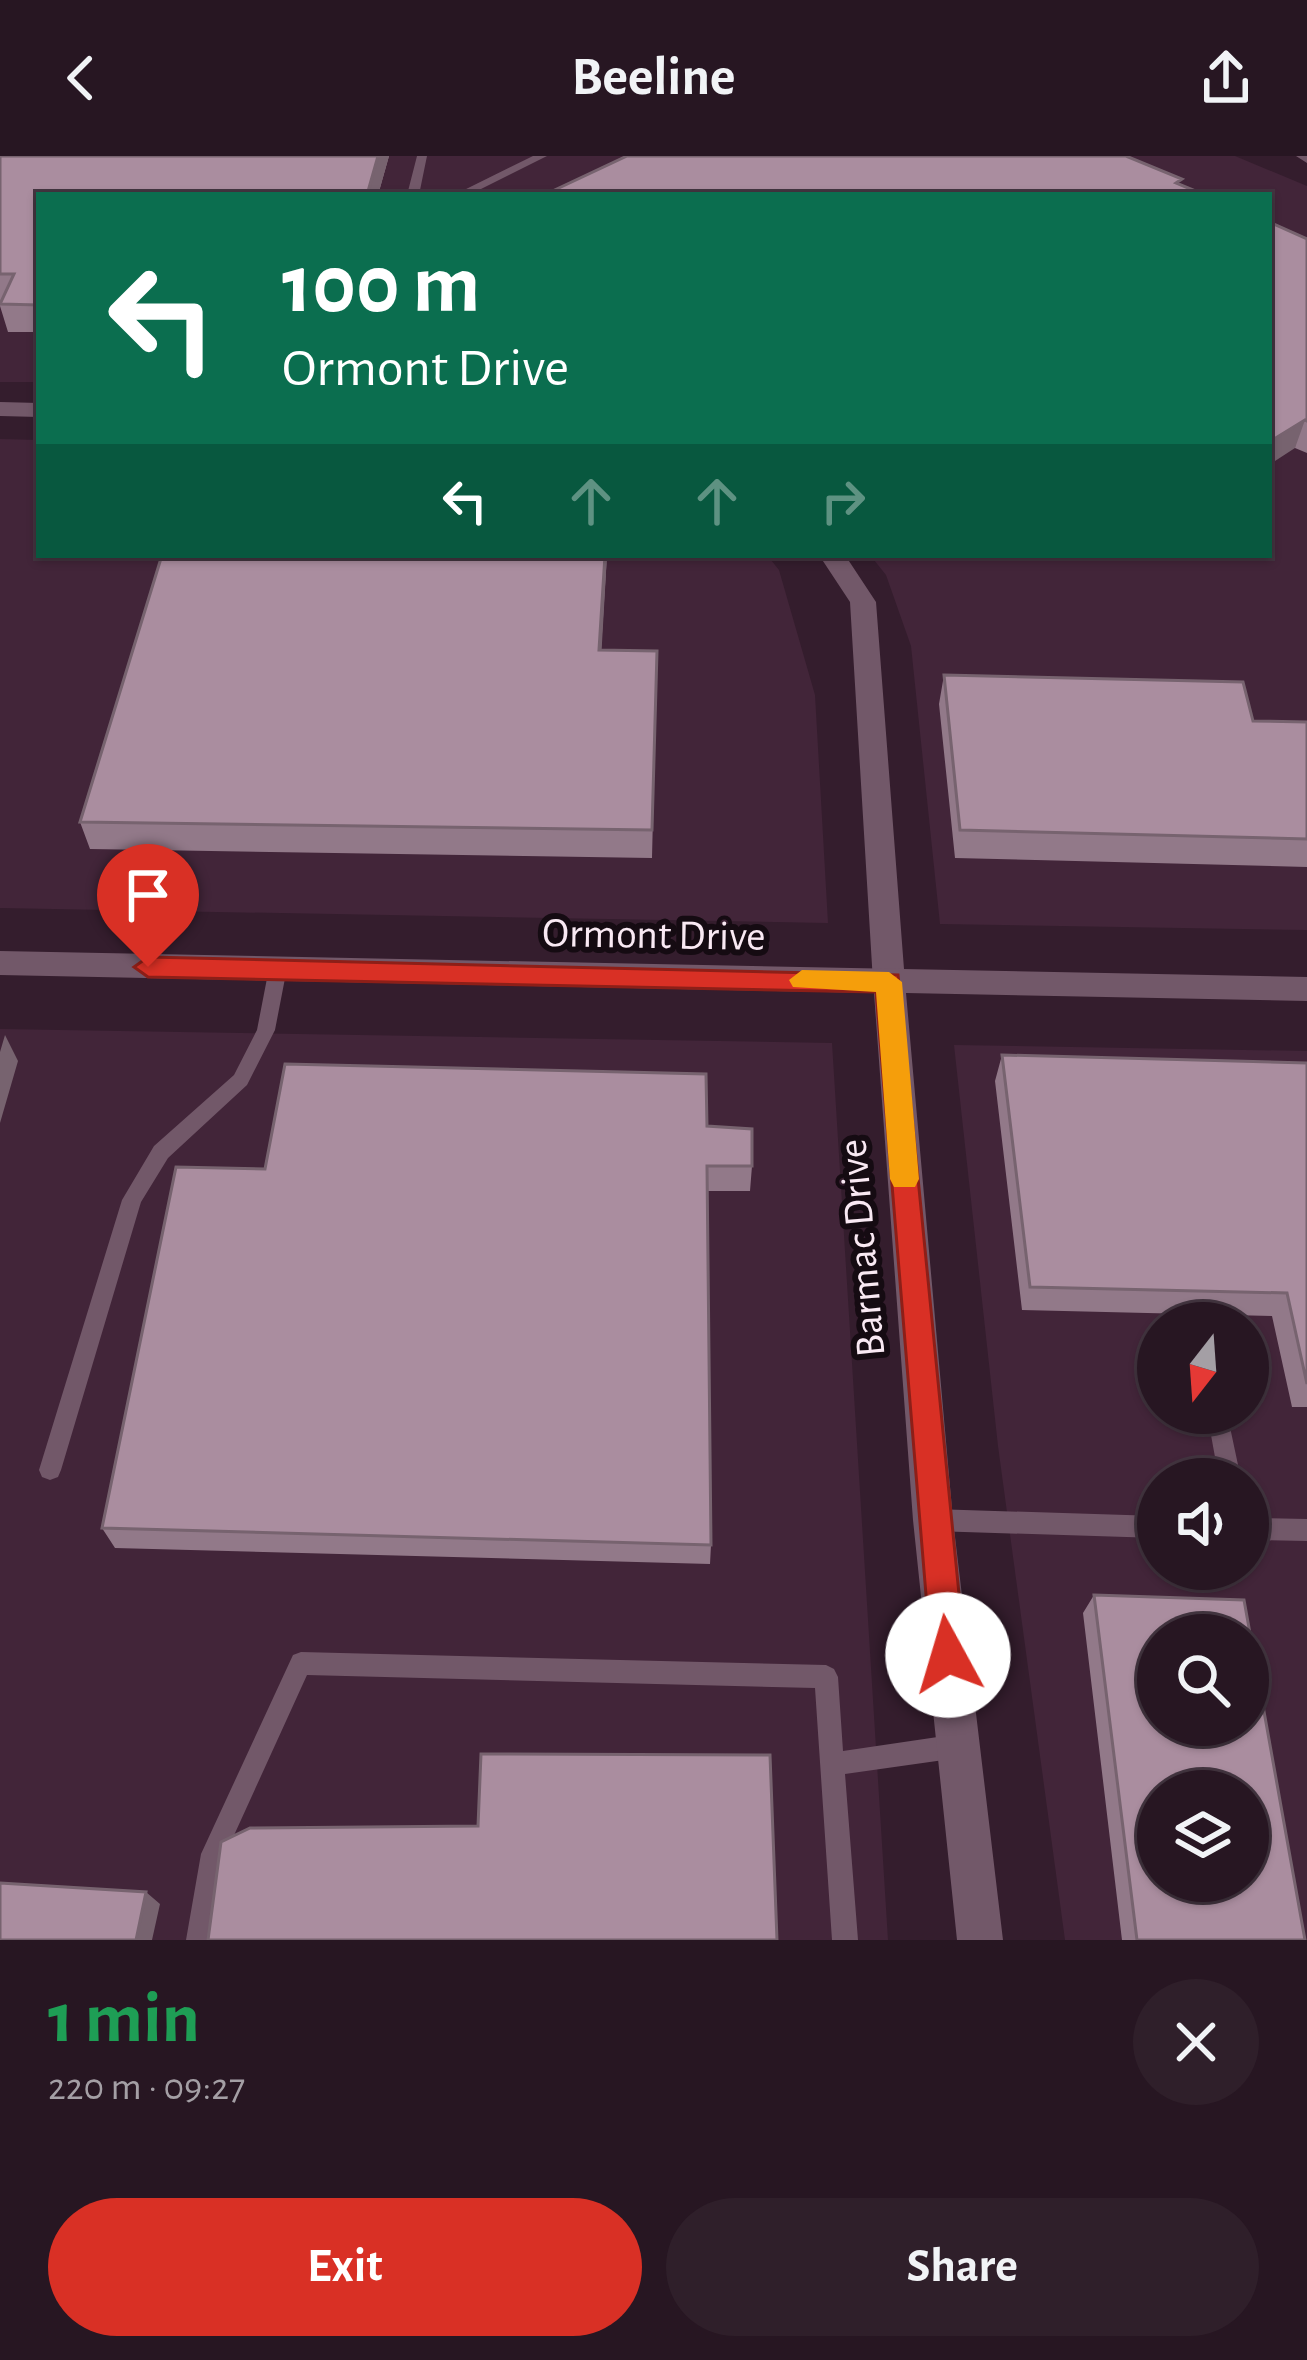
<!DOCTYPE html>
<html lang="en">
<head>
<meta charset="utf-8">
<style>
	:root { --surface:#271622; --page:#2f1f2a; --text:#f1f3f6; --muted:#a49fa5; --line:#433540; --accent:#d93025 }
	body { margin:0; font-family:"Alegreya Sans",sans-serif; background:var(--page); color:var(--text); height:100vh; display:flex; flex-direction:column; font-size:45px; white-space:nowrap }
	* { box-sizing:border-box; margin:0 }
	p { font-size:39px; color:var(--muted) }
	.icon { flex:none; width:66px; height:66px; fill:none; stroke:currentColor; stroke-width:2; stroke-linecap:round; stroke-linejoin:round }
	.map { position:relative; height:1784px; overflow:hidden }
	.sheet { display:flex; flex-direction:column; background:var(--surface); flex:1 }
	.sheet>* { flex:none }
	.banner { position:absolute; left:36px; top:36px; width:1236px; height:366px; border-radius:0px; box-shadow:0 3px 9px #0004,0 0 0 3px var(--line); background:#0b6e4f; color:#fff; overflow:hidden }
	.needle { width:78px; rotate:197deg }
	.tools { position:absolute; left:1137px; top:1146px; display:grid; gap:24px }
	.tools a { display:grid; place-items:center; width:132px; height:132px; border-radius:50%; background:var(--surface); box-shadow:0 3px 9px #0004,0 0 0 3px var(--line); font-size:60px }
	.pin { position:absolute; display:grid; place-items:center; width:102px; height:102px; color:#fff; margin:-123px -51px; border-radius:50% 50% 50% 0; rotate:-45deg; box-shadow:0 0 12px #0007 }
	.pin .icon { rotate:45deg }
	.me { position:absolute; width:132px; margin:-66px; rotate:354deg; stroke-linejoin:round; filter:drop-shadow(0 0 9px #0008) }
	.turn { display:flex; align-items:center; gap:42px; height:252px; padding:0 48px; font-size:54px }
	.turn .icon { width:156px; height:156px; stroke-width:2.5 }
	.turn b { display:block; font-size:84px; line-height:102px }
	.lanes { display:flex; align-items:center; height:114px; padding:0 48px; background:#0003; justify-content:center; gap:60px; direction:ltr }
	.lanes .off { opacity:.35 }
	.round { display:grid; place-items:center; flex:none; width:126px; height:126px; border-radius:63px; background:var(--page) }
	.overview { display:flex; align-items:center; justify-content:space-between; height:204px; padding:0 48px }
	h1 { font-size:72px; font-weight:700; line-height:90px; color:#1e9e55 }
	.cta { display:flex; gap:24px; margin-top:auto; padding:24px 48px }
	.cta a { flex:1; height:138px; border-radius:72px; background:var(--accent); color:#fff; font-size:48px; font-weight:700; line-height:138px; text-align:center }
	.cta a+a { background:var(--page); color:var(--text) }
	header { display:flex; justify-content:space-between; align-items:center; height:156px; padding:0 48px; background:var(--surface); font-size:54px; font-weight:700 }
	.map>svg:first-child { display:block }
	.built { fill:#422539; fill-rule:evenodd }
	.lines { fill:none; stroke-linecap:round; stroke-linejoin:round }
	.service { fill:#725869; fill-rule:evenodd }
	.minor { fill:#725869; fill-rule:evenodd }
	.tertiary { fill:#725869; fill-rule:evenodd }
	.wall { fill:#927989 }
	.shaded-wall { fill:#77636f }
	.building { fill:#aa8d9f; stroke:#77636f; stroke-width:3; fill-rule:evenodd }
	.route { fill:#d93025; stroke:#8d1f18; stroke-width:3 }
	.slow { fill:#f59e0b }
	.labels { text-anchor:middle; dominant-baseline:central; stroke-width:12; stroke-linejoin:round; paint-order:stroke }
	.street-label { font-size:42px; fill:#f9e9f3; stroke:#150b12 }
</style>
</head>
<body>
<header><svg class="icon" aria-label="back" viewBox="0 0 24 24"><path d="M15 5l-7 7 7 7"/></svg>Beeline<svg class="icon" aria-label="share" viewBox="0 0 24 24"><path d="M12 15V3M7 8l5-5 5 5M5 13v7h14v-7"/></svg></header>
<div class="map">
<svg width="1307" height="1784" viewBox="0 0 1307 1784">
	<rect width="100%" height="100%" fill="#341d2d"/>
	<path class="built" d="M 0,0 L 1235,0 L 1307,30 L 1307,774 L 940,768 L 911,490 L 886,419 L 870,399 L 1269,399 L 1269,39 L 39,39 L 39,226 L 0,226 Z
		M 0,283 L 39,284 L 39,399 L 767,399 L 779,414 L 815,539 L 828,767 L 0,752 Z
		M 0,873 L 832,887 L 888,1784 L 0,1784 Z
		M 954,889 L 1307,895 L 1307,1784 L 1065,1784 L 998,1290 ZM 1158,1167 L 1248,1167 L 1248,1257 L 1158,1257 ZM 1158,1323 L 1248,1323 L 1248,1413 L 1158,1413 ZM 1158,1479 L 1248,1479 L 1248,1569 L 1158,1569 ZM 1158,1635 L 1248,1635 L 1248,1725 L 1158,1725 Z"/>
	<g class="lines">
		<path class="service" d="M 417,0 L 427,0 L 419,39 L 407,39 Z
			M 533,0 L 547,0 L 469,39 L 454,39 Z
			M 278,805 L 287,812 L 275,874 L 247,929 L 168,1002 L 141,1046 L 61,1314 L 58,1321 L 50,1324 L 42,1321 L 39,1314 L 122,1044 L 154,990 L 234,919 L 257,874 L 269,812 Z
			M 1207,1257 L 1227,1257 L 1241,1323 L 1219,1323 Z
			M 933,1353 L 1158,1360 L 1158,1382 L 933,1375 L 925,1371 L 922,1364 L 925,1357 Z
			M 1248,1362 L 1307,1363 L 1307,1385 L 1248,1384 Z
			M 301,1496 L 826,1509 L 834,1513 L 838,1521 L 843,1595 L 958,1578 L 966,1582 L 970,1590 L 966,1598 L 958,1602 L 845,1618 L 858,1784 L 832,1784 L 815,1532 L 307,1519 L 225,1699 L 212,1784 L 186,1784 L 201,1698 L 293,1499 Z"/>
		<path class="minor" d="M 0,246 L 39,247 L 39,261 L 0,260 Z
			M 819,399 L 845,399 L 876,446 L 905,826 L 900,835 L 889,838 L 878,835 L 873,826 L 850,446 Z"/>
		<path class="tertiary" d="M 1296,0 L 1307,0 L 1307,7 Z
			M 0,795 L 1307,821 L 1307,845 L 906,837 L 953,1364 L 1003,1784 L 957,1784 L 913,1364 L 874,837 L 0,819 Z"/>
	</g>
	<path class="wall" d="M 0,0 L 389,0 L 378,39 L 39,39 L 39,176 L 8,176 L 0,150 Z
		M 1307,83 L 1307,297 L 1295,292 Z
		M 162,399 L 607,399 L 601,494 L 657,495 L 652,702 L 90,693 L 80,666 Z
		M 944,519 L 1253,565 L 1307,566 L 1307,711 L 955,702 L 939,548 Z
		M 1002,899 L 1307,907 L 1307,1251 L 1292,1251 L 1272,1160 L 1022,1154 L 995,925 Z
		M 707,970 L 752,1010 L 750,1035 L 707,1035 L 711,1389 L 710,1408 L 115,1392 L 102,1372 L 265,1013 Z
		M 1094,1439 L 1305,1784 L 1122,1784 L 1083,1457 Z"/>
	<path class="shaded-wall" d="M 378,0 L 389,0 L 378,39 L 367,39 Z
		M 1305,264 L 1295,292 L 1269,309 L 1269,286 Z
		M 605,399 L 607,399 L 600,522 L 599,494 Z
		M 5,879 L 18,905 L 0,967 L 0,896 Z
		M 146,1736 L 160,1748 L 152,1784 L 136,1784 Z"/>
	<path class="building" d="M 0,0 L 378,0 L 367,39 L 39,39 L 39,149 L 0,148 L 14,118 L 0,118 Z
		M 627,0 L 1126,0 L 1182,23 L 1176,27 L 1205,39 L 544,39 Z
		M 1269,66 L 1307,83 L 1307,265 L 1305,264 L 1269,286 Z
		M 162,399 L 605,399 L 599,494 L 657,495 L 652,674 L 80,666 Z
		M 944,519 L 1243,526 L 1253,565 L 1307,566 L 1307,683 L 960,674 Z
		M 1002,899 L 1307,907 L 1307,1228 L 1287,1137 L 1030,1131 Z
		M 285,908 L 706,918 L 707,970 L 752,973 L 752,1010 L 707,1010 L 711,1389 L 102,1372 L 176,1011 L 265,1013 Z
		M 1094,1439 L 1244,1444 L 1305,1784 L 1137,1784 ZM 1158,1479 L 1248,1479 L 1248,1569 L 1158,1569 ZM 1158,1635 L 1248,1635 L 1248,1725 L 1158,1725 Z
		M 481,1598 L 770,1599 L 777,1784 L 208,1784 L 221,1686 L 250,1672 L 478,1670 Z
		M 0,1727 L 146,1736 L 136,1784 L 0,1784 Z"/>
	<path class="route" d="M 148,801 L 898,819 L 965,1499 L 960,1512 L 948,1517 L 936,1512 L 931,1499 L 876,836 L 148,821 L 134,811 Z"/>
	<path class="slow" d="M 802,814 L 889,816 L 902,826 L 919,1023 L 915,1031 L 894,1031 L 890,1023 L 876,836 L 793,831 L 789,824 Z"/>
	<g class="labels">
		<g class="street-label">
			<text transform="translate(654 779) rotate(1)">Ormont Drive</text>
			<text transform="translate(862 1092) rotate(-95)">Barmac Drive</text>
		</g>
	</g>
</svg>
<div class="tools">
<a><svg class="needle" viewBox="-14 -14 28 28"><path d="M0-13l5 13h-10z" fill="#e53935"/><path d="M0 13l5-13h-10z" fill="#a49fa5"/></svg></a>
<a><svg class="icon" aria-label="sound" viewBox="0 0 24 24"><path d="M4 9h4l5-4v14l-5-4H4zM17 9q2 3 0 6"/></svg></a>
<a><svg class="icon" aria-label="search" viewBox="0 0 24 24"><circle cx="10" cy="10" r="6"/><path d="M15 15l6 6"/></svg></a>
<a><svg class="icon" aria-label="layers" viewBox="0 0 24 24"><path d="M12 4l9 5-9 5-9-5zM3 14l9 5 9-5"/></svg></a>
</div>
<div class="pin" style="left:148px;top:811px;background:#d93025"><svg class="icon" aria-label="arrive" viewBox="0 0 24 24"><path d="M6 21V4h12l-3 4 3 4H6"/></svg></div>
<svg class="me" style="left:948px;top:1499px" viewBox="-20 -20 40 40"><circle r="19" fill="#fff"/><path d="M0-13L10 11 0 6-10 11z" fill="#d93025"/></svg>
<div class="banner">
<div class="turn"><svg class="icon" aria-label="left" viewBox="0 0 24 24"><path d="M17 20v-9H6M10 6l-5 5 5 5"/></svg><div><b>100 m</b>Ormont Drive</div></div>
<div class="lanes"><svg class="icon" aria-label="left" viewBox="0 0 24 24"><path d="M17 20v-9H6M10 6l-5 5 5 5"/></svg><svg class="icon off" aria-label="ahead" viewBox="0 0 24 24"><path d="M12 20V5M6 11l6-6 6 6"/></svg><svg class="icon off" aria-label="ahead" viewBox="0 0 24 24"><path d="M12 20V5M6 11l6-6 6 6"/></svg><svg class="icon off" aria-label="right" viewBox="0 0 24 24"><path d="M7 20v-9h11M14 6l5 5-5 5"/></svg></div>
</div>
</div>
<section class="sheet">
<div class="overview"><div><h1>1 min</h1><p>220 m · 09:27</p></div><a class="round"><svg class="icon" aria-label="close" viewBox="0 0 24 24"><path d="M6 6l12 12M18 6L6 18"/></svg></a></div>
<div class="cta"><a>Exit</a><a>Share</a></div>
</section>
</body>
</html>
